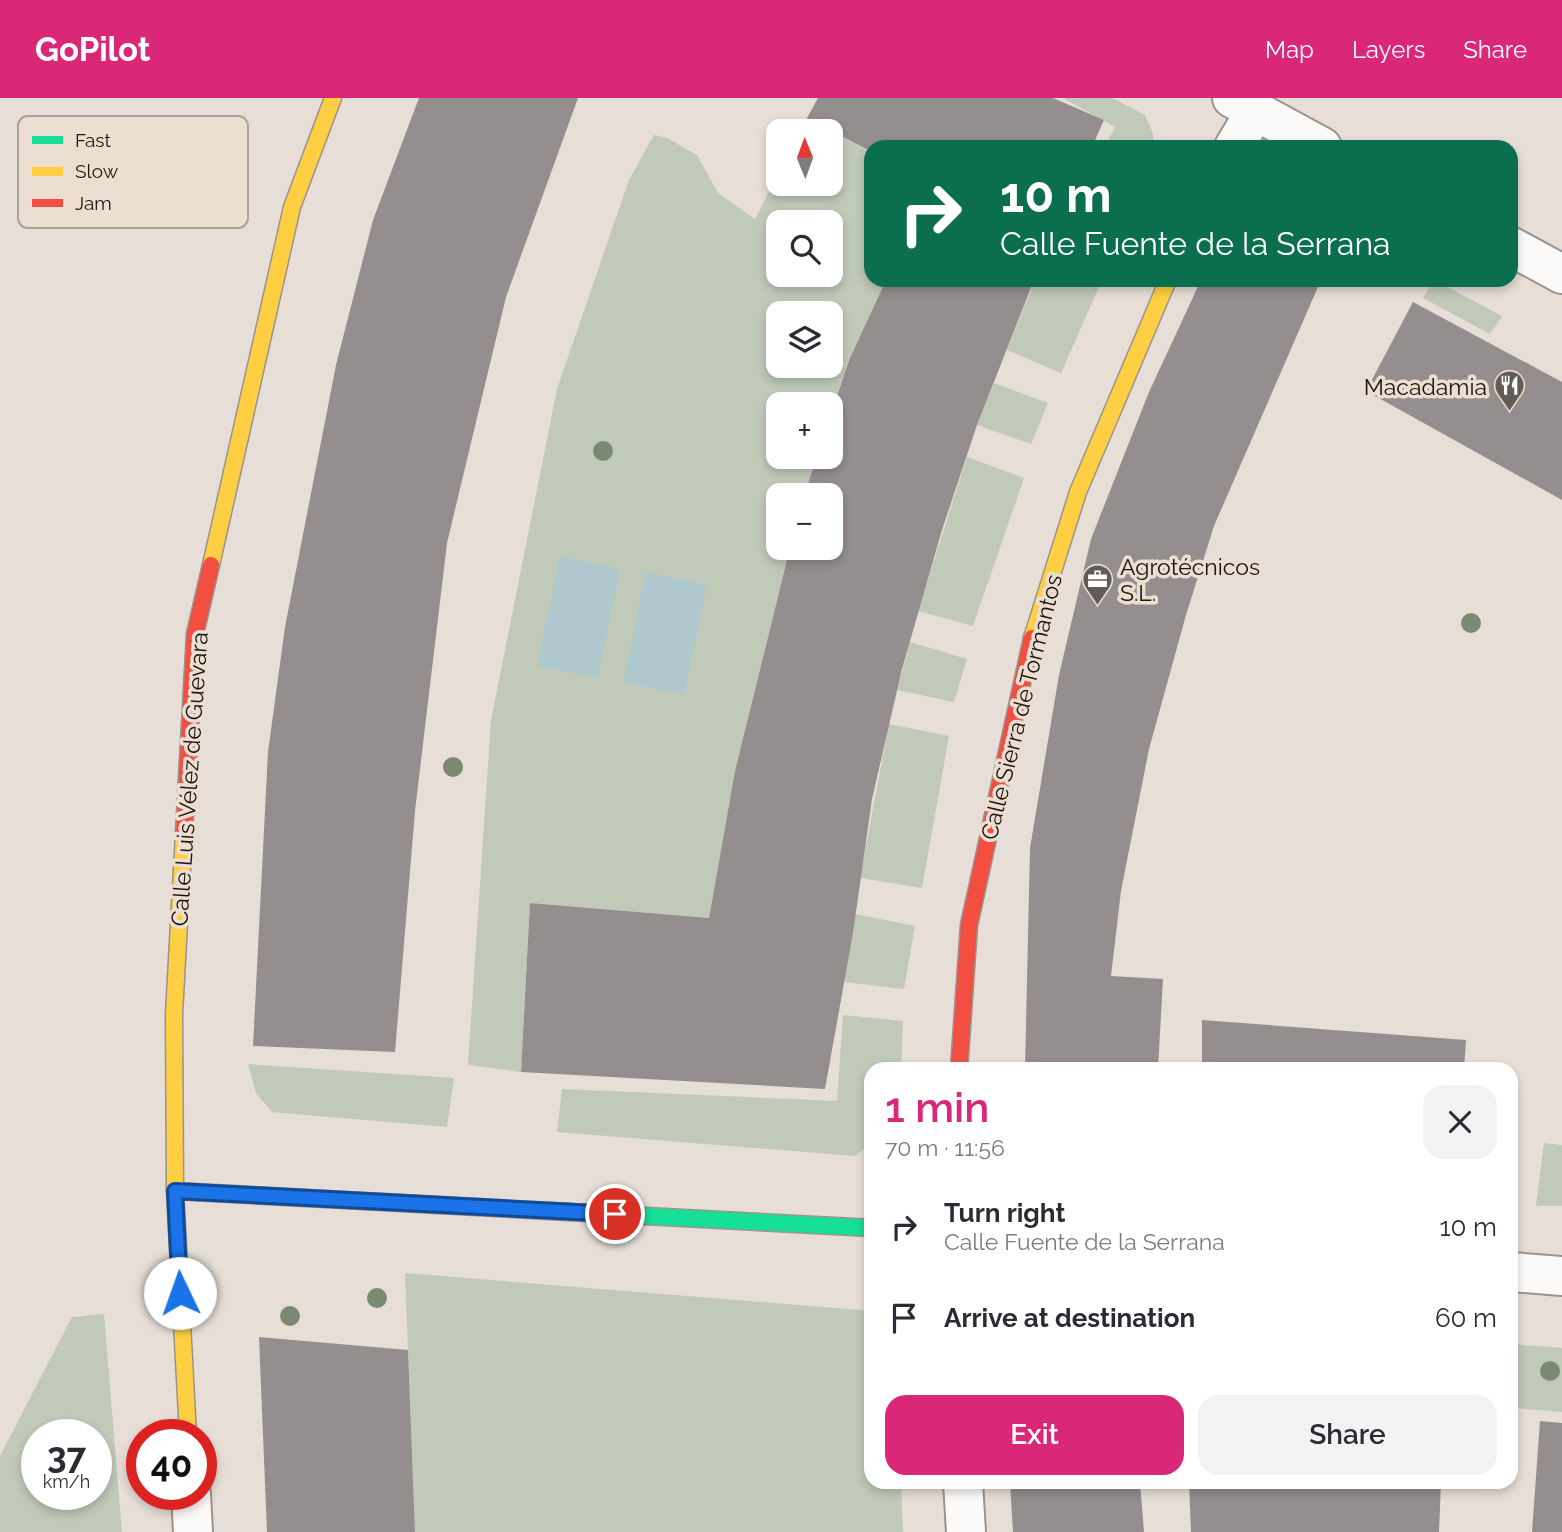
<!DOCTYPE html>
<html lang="en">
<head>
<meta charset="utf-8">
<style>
	:root { --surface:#fff; --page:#f2f2f3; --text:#2b2b33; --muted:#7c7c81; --accent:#db2777 }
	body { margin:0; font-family:Raleway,sans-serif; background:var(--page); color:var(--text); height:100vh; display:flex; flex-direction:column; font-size:26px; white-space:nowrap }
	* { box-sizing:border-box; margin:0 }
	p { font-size:23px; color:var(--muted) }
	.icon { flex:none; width:38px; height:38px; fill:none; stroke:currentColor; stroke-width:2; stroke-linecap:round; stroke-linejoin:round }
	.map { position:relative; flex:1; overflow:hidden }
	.details { position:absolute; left:864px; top:964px; width:654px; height:427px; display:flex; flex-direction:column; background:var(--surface); border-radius:21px; box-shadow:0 4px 10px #0003 }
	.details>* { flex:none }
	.banner { position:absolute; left:864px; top:42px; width:654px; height:147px; border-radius:21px; box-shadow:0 4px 10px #0003; background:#0b6e4f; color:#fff; overflow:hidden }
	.needle { width:46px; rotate:359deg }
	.tools { position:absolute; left:766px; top:21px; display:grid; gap:14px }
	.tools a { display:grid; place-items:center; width:77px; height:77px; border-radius:14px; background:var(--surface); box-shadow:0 4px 10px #0003; font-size:35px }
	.speed { position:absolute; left:21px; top:1321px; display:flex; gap:14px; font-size:35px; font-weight:700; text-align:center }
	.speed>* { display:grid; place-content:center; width:91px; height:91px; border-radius:50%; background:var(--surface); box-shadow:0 4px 10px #0003; line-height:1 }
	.speed small { font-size:18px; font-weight:400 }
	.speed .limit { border:10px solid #d22; background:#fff; color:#111 }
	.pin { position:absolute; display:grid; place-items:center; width:60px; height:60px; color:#fff; margin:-30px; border:4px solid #fff; border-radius:50%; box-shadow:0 2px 7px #0007 }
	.me { position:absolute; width:77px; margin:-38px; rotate:357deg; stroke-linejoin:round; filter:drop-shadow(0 0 5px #0008) }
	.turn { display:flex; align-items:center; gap:24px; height:147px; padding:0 21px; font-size:32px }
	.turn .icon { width:91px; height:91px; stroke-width:2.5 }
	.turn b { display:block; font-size:49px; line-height:60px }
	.round { display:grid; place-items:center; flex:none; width:74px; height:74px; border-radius:21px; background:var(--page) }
	.headline { display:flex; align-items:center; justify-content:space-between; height:119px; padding:0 21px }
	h1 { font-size:42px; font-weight:600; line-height:52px; color:var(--accent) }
	.action { display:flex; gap:14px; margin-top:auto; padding:14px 21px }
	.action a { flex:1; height:80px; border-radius:21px; background:var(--accent); color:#fff; font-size:28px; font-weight:600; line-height:80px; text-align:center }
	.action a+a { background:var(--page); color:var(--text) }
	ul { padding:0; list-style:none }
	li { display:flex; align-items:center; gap:21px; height:91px; padding:0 21px }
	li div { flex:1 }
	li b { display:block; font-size:26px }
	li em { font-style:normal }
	header { display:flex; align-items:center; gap:42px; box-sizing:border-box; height:98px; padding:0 35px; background:var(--accent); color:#fff }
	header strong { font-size:33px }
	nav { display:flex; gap:38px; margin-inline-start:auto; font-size:24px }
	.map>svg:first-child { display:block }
	.green { fill:#c1cab9; fill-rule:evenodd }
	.water { fill:#afc8cd }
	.building { fill:#948f8e }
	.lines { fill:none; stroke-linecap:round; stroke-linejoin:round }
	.street-casing { stroke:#9a938e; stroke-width:42 }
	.fast-casing { stroke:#9a938e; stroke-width:19 }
	.slow-casing { stroke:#9a938e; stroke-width:19 }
	.jam-casing { stroke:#9a938e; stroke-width:19 }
	.street { stroke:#fbfaf9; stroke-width:38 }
	.fast { stroke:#16e098; stroke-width:16 }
	.slow { stroke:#ffcf43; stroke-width:16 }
	.jam { stroke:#f24e42; stroke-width:16 }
	.tree { fill:#7a8a72 }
	.route-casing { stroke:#114b97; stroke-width:18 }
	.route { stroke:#1a73e8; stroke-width:12 }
	.labels { text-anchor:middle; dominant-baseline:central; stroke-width:7; stroke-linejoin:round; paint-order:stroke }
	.poi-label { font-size:23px; fill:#1b1611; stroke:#ecded1; text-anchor:end }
	.street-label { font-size:23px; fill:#1b1611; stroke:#ecded1 }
	.key { fill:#ecded1; stroke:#ada297; stroke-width:2 }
	.key-label { font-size:19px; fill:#1b1611 }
</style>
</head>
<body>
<header>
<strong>GoPilot</strong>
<nav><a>Map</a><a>Layers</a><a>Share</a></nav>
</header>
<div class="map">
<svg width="1562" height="1434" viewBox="0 0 1562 1434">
	<rect width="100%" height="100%" fill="#e6ded7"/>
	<path class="green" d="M 1063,0 L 1112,0 L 1145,17 L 1153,36 L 1154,49 L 1105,49 L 1115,29 Z
		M 807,20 L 871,54 L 872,182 L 886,182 L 850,260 L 831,316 L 831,306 L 779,306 L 779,359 L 817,359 L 804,397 L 779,397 L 779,450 L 790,450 L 735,673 L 709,820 L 530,805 L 521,974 L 468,967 L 491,622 L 557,291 L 629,82 L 654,37 L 667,40 L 697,57 L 718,95 L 755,121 L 779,75 L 779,86 L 831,86 L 831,33 L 800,33 ZM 779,124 L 831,124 L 831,177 L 779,177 ZM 779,215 L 831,215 L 831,268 L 779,268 Z
		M 1035,182 L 1102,182 L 1061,275 L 1007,252 Z
		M 1434,182 L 1502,218 L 1490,236 L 1423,200 Z
		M 994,285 L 1048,305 L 1031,346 L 977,327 Z
		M 967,359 L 1024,380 L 973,528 L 918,513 Z
		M 910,544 L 967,561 L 954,604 L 897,592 Z
		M 889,626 L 949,638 L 922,790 L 860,780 Z
		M 855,816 L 915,828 L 904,891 L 844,884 Z
		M 843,917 L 903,923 L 901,971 L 872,971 L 871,999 L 868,1020 L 871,1021 L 871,1046 L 855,1058 L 557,1034 L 562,991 L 837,1003 Z
		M 248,966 L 454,980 L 447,1029 L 272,1014 L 256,995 Z
		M 1544,1045 L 1562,1047 L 1562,1108 L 1536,1108 Z
		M 405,1175 L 871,1213 L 872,1384 L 901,1384 L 903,1434 L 415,1434 Z
		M 104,1216 L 122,1434 L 0,1434 L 0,1358 L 72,1219 ZM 96,1337 L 96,1396 L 37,1396 L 37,1337 Z
		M 1512,1246 L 1562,1250 L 1562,1314 L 1512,1310 Z"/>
	<path class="water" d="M 560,458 L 620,471 L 598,580 L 537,568 Z
		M 646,474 L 707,487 L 684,597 L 623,584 Z"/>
	<path class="building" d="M 419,0 L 578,0 L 506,199 L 447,445 L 415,713 L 395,954 L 253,948 L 268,654 L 285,529 L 336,267 L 373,122 Z
		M 818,0 L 1053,0 L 1104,22 L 1092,49 L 872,49 L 872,54 L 807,20 Z
		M 886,182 L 1034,182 L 977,327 L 942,432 L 902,571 L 872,701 L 853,835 L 825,991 L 521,974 L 530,805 L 709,820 L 735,673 L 790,450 L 831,450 L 831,397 L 804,397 L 817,359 L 831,359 L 831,316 L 850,260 Z
		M 1201,182 L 1321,182 L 1214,428 L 1186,517 L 1149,651 L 1121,793 L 1111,878 L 1163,881 L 1158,971 L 1025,971 L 1030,750 L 1059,577 L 1091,441 L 1149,294 Z
		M 1413,204 L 1562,284 L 1562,402 L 1366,293 Z
		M 1202,922 L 1466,942 L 1464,971 L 1202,971 Z
		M 259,1239 L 408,1252 L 415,1434 L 267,1434 Z
		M 1540,1323 L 1562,1325 L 1562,1434 L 1532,1434 Z
		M 1010,1384 L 1140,1384 L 1144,1434 L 1013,1434 Z
		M 1189,1384 L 1441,1384 L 1439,1434 L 1191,1434 Z"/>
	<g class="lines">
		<defs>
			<path id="street" d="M 1232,0 L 1322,49
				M 1234,49 L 1255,14
				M 1512,149 L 1562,176
				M 1512,1174 L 1562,1178
				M 963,1384 L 966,1434
				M 191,1396 L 193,1434"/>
			<path id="fast" d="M 569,1114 L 872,1130"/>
			<path id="slow" d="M 211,467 L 292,109 L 333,0
				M 1032,540 L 1078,394 L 1168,182
				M 184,735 L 174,916 L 175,1093 L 188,1337"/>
			<path id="jam" d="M 184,735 L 195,536 L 211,467
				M 959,971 L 969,827 L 1032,540
				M 175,1093 L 569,1114"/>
		</defs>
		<use href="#street" class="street-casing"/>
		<use href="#fast" class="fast-casing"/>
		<use href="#slow" class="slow-casing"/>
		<use href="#jam" class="jam-casing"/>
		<use href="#street" class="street"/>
		<use href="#fast" class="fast"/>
		<use href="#slow" class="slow"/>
		<use href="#jam" class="jam"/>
	</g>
	<g class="tree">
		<circle cx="603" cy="353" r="10"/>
		<circle cx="1471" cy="525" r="10"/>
		<circle cx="453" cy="669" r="10"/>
		<circle cx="377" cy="1200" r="10"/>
		<circle cx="290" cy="1218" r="10"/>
		<circle cx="1550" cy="1273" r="10"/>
	</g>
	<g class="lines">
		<defs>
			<path id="route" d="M 180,1195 L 175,1093 L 615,1116"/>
		</defs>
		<use href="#route" class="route-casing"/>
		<use href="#route" class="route"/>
	</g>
	<defs>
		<symbol id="restaurant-pin" viewBox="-11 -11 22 30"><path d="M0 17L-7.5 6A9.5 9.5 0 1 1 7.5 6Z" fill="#625c56" stroke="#ecded1"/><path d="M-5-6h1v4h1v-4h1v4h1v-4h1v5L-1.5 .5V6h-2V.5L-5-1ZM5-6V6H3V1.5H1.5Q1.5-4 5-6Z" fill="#fff"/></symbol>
		<symbol id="office-pin" viewBox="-11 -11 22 30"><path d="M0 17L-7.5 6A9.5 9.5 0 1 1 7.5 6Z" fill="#625c56" stroke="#ecded1"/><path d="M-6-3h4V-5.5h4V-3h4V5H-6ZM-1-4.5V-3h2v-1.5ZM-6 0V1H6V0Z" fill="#fff"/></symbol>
	</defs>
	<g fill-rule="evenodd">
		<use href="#restaurant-pin" x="1492" y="270" width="35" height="47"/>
		<use href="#office-pin" x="1080" y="464" width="35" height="47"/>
	</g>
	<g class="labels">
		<g class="poi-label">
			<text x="1487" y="288">Macadamia</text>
			<text x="1120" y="468" text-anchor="start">Agrotécnicos<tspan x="1120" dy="26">S.L.</tspan></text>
		</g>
		<g class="street-label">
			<text transform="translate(1021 609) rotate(-76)">Calle Sierra de Tormantos</text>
			<text transform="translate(189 681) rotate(-86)">Calle Luis Vélez de Guevara</text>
		</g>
	</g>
	<rect x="18" y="18" width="230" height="112" rx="10" class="key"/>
	<rect x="32" y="38" width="31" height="8" fill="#16e098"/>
	<rect x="32" y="69" width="31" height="9" fill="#ffcf43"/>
	<rect x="32" y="101" width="31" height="8" fill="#f24e42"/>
	<g class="key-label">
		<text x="75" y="49">Fast</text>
		<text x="75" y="80">Slow</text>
		<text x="75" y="112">Jam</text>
	</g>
</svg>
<div class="tools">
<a><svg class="needle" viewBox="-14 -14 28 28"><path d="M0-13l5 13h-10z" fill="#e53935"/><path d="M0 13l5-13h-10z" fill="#7c7c81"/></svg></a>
<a><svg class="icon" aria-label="search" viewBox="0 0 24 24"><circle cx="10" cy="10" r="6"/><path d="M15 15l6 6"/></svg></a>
<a><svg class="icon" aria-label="layers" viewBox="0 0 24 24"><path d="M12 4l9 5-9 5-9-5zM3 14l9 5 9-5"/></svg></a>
<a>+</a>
<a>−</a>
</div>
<div class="speed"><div>37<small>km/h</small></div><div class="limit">40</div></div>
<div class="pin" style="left:615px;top:1116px;background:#d93025"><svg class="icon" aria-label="arrive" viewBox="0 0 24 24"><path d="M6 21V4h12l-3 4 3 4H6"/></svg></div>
<svg class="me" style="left:180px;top:1195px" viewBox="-20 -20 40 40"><circle r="19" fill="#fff"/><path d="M0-13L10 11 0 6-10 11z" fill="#1a73e8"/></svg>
<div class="banner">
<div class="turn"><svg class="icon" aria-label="right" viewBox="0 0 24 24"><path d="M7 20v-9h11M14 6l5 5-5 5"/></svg><div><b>10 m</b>Calle Fuente de la Serrana</div></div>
</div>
<section class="details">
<div class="headline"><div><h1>1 min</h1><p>70 m · 11:56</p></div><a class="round"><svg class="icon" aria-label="close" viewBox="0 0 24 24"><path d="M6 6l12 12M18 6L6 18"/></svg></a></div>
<ul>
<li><svg class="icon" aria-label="right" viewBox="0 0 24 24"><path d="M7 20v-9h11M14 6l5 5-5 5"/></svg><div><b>Turn right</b><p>Calle Fuente de la Serrana</p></div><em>10 m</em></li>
<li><svg class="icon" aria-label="arrive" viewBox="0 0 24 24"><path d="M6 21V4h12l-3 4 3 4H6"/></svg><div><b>Arrive at destination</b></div><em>60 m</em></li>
</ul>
<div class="action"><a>Exit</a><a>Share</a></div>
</section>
</div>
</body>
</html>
